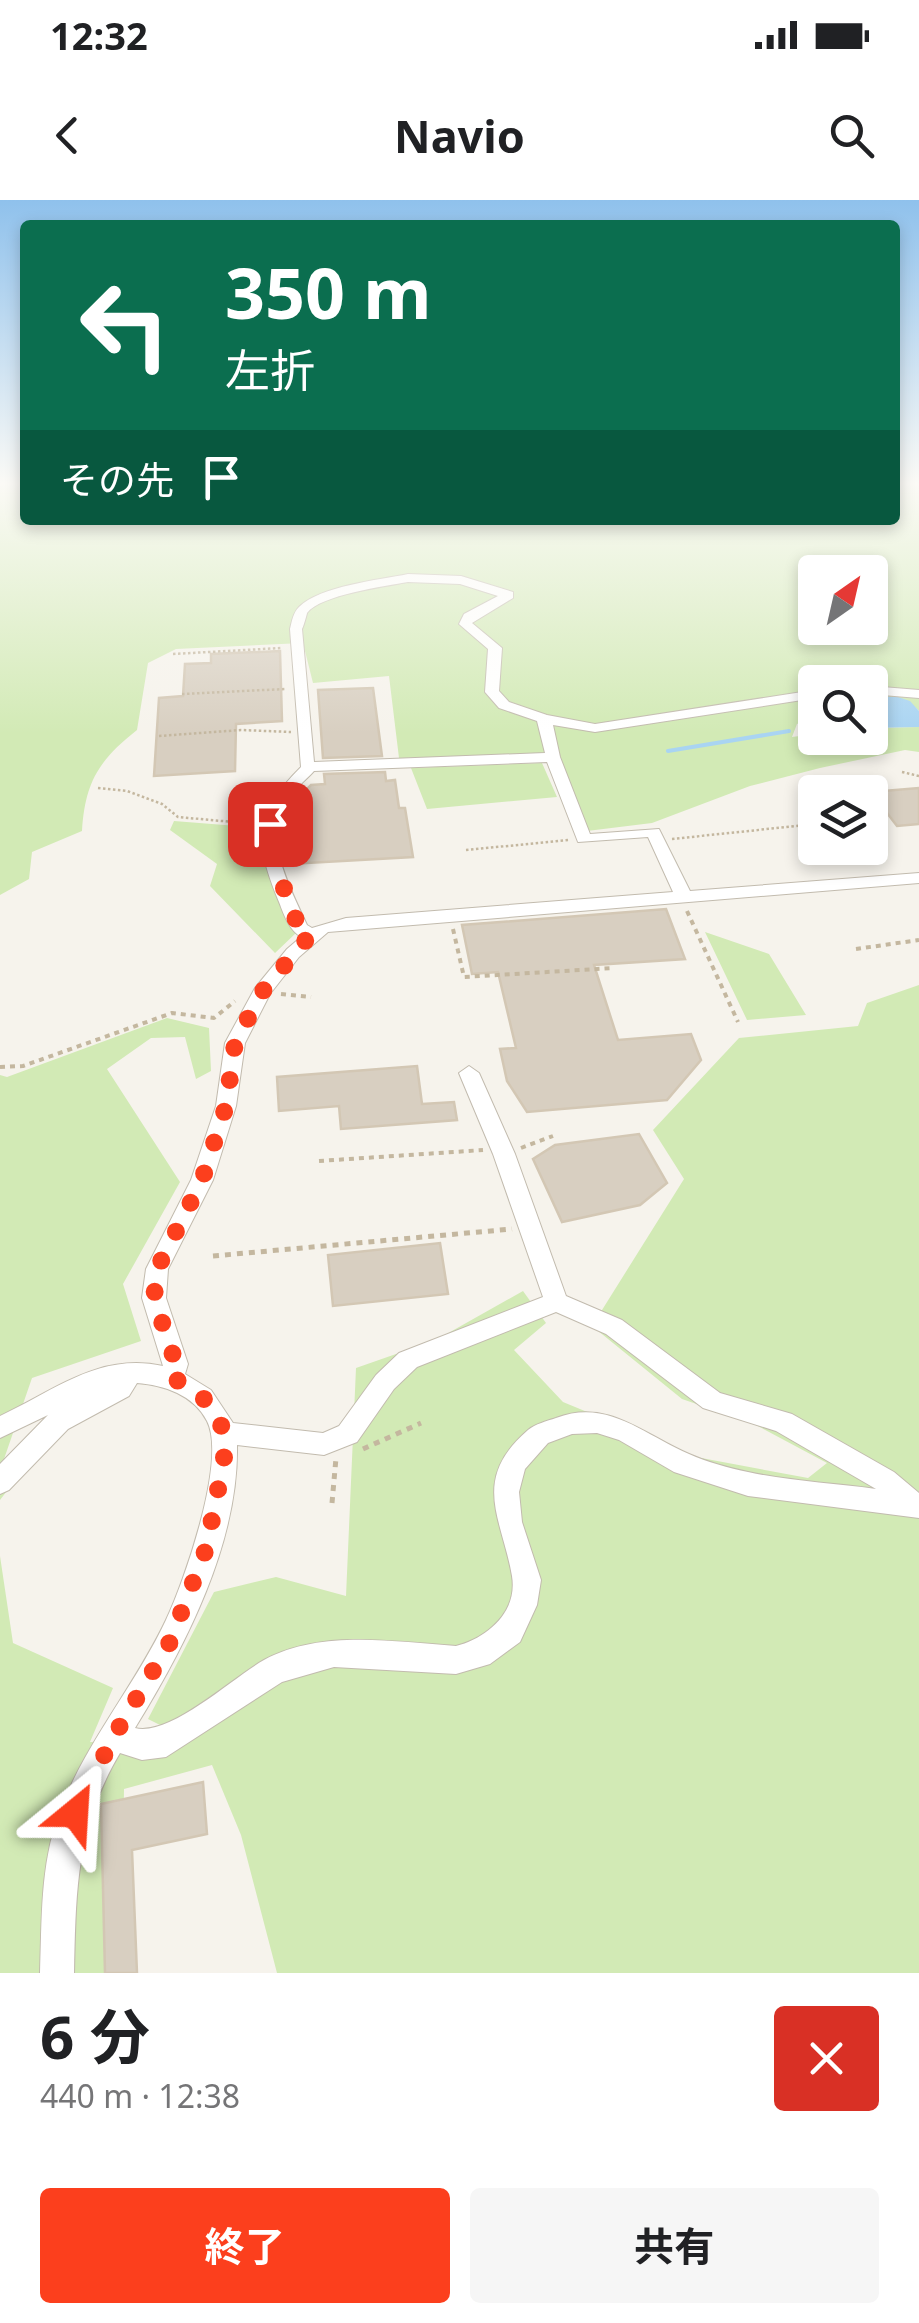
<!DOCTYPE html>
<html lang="ja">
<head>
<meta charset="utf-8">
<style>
	:root { --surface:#fff; --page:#f6f6f6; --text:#202124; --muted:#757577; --accent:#fc3f1d }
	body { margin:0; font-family:"Noto Sans","Noto Sans JP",sans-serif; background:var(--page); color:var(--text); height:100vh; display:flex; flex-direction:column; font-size:38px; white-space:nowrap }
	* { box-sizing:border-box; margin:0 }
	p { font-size:32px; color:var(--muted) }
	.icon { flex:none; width:55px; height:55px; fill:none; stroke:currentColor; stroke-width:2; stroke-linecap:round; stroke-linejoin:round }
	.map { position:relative; height:1773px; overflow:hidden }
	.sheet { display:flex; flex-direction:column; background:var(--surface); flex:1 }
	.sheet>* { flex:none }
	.top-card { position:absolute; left:20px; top:20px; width:880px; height:305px; border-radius:10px; box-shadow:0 5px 15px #0003; background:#0b6e4f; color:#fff; overflow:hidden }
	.needle { width:65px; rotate:34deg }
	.controls { position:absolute; left:798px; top:355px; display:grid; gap:20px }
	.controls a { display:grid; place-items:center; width:90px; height:90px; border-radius:10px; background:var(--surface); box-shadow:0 5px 15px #0003; font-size:50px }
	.pin { position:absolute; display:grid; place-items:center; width:85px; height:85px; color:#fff; margin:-42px; border-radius:20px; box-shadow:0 5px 15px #0006 }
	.me { position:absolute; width:110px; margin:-55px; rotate:27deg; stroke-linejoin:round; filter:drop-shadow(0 0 8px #0008) }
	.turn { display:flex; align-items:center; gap:35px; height:210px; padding:0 40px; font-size:45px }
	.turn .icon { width:130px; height:130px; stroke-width:2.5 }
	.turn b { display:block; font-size:70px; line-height:85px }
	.then { display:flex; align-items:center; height:95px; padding:0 40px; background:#0003; gap:20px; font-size:38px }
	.round { display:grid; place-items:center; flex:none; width:105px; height:105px; border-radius:10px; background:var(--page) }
	.overview { display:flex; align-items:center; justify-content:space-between; height:170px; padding:0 40px }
	h1 { font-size:60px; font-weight:700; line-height:75px }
	.primary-button { display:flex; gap:20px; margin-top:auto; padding:20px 40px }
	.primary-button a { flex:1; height:115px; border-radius:10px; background:var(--accent); color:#fff; font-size:40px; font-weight:700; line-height:115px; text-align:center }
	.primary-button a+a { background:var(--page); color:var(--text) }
	.status { display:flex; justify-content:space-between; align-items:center; height:70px; padding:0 50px; background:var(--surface); direction:ltr }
	.status svg { height:28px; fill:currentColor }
	header { display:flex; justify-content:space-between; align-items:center; height:130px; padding:0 40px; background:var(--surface); font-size:45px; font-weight:700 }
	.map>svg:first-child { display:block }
	.green { fill:#d2eab5; fill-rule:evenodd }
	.water { fill:#a9d4f2 }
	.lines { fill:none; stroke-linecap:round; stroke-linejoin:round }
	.stream { stroke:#a9d4f2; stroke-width:4 }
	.building { fill:#d8cfc1; stroke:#d3c7b4; stroke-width:2.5 }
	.minor-casing { stroke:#c2bbae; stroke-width:2 }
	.path-far2 { stroke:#c4b79f; stroke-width:2.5; stroke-dasharray:2.5 2.5; stroke-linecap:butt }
	.path-far1 { stroke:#c4b79f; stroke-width:4; stroke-dasharray:5 5; stroke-linecap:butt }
	.path { stroke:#c4b79f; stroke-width:5; stroke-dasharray:6 6; stroke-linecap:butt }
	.minor { fill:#fff; fill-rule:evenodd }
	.route { stroke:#fc3f1d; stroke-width:18; stroke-dasharray:0 32.4 }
</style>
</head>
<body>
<div class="status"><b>12:32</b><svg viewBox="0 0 49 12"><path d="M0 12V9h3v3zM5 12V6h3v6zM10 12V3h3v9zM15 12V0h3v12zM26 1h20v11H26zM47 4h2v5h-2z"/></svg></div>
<header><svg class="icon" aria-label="back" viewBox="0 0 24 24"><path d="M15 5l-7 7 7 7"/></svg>Navio<svg class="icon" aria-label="search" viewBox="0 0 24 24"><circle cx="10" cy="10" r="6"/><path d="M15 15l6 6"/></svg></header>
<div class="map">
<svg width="919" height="1773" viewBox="0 0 919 1773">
	<rect width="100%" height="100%" fill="#f6f3ec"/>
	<path class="green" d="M 0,285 L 25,285 L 25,320 L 895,320 L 895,285 L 919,285 L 919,511 C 905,496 890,497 870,496 L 870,482 L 815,482 L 815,516 L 797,524 L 792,537 L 815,534 L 815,538 L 870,538 L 870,528 L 919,527 L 919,552 L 905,550 L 820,568 L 750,586 L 652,623 L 587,631 L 561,559 L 546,555 L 399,558 L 389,476 L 313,483 L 303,443 L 176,449 L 148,463 L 137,530 C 99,560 85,582 82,631 L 32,652 L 29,679 L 0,695 ZM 815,372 L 870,372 L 870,428 L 815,428 Z
		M 542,563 L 557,597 L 427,609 L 411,568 Z
		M 174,621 L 263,628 L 261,652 L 296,733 L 275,753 L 210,686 L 217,664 L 170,630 Z
		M 705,732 L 769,754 L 806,815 L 747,820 Z
		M 919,785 L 919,1773 L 277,1773 L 241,1635 L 212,1565 L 124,1589 L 121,1773 L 0,1773 L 0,1356 L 13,1443 L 113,1488 L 90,1542 L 190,1540 L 148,1519 L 214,1392 L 276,1377 L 346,1396 L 356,1168 L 436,1140 L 523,1091 L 546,1123 L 514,1150 L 563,1202 L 696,1257 L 808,1278 L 827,1263 L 754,1224 L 682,1199 L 592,1126 L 684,979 L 653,930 L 739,838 L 858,826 L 867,803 Z
		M 167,818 L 209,828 L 211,871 L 196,879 L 185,837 L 151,838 L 107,869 L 180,982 L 123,1084 L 141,1141 L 32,1178 L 4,1259 L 52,1232 L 0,1300 L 0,875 L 7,877 Z"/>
	<path class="water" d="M 870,496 L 898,497 L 910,501 L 919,511 L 919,527 L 870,528 Z"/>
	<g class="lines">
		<path class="stream" d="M 668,551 L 789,531"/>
	</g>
	<path class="building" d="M 280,451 L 282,521 L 236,524 L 235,571 L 154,576 L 159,498 L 183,496 L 185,464 L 211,463 L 211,454 Z
		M 373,488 L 382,556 L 323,558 L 318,490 Z
		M 385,572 L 386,581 L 395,580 L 399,608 L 405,608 L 413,657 L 290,664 L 287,609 L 311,585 L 325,584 L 324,574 Z
		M 919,588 L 919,624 L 897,626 L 871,592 Z
		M 666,709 L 685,759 L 594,765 L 618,840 L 691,834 L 701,860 L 667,900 L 527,912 L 507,881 L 500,849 L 516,848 L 498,772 L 472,774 L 462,725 Z
		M 417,866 L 422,904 L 454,902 L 457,920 L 341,929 L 339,906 L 279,911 L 277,877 Z
		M 639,934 L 667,983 L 640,1005 L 562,1022 L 533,959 L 555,945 Z
		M 440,1043 L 448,1094 L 333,1106 L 328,1055 Z
		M 203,1582 L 207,1634 L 132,1650 L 137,1773 L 105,1773 L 101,1604 Z"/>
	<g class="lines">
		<defs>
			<path id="minor" d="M 408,374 L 461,376 L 513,392 L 513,398 L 472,423 L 502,448 L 499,491 L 509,502 L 547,515 L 595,524 L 815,490 L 815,498 L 595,532 L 553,525 L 560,557 L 590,634 L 659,629 L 690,691 L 919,673 L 919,683 L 328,732 L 299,757 L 270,794 L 245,843 L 236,906 L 213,980 L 168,1069 L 166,1098 L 188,1164 L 185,1174 L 211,1190 L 233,1223 L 323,1233 L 339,1226 L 376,1175 L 399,1153 L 543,1097 L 493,954 L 459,873 L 469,866 L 479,873 L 515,954 L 566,1096 L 622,1120 L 720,1193 L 792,1214 L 894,1272 L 919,1293 L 919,1318 L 748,1296 L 674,1272 L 619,1240 L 597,1233 L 572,1234 L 548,1243 L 525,1269 L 519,1292 L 522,1322 L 541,1380 L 537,1405 L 520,1442 L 490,1464 L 456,1474 L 334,1467 L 282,1482 L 166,1557 L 142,1560 L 120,1553 C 76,1627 76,1689 74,1773 L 40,1773 C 42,1720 40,1665 59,1614 C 84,1544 134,1488 166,1420 C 184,1382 227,1260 207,1221 C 194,1195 164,1185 137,1183 L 129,1196 L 68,1229 L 9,1290 L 0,1294 L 0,1264 L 48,1215 L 0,1238 L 0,1216 C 54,1191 99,1152 163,1166 L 142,1098 L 146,1069 L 191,980 L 216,906 L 225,843 L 255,788 L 287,749 L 301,737 C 287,728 283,711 277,697 C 253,638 256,612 301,567 L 290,429 C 292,421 293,413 299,407 C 320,386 379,380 408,374 ZM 408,382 L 460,384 L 498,396 L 464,414 L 459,424 L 488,449 L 485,492 L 499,508 L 537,521 L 545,553 L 314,562 L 302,429 C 303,428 307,414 307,413 C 320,395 386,386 408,382 ZM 547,562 L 578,642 L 648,637 L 673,692 L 346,718 L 312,728 L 307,725 C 291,689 262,640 286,601 C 293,590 305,581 314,571 ZM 556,1112 L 606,1134 L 703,1208 L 776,1231 L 876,1289 C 834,1283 789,1281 748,1272 C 729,1268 707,1262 689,1254 C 644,1235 608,1198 556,1218 C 547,1221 535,1224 528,1230 C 470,1280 502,1318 512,1376 C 518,1412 487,1438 456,1446 C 393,1442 322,1429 264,1460 C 232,1478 170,1537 135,1528 C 185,1447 239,1343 237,1245 L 324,1255 L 357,1242 L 394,1189 L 417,1167 Z
				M 870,486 L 919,490 L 919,498 L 870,494 Z"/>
		</defs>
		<use href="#minor" class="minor-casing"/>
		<path class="path-far2" d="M 173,454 L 281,448
			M 182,494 L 285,489
			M 159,536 L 241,530 L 291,532
			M 902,572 L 919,576
			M 98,588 L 127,591 L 162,604 L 178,617 L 255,624
			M 672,639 L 815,624
			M 466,650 L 569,640"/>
		<path class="path-far1" d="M 687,711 L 738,822
			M 453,729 L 464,777 L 614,768
			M 856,749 L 919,740
			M 281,794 L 311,797
			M 0,867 L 23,866 L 172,813 L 214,818 L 235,801
			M 521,948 L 553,936
			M 319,961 L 483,950"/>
		<path class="path" d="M 213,1056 L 512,1029
			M 363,1249 L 421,1223
			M 332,1303 L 336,1258"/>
		<use href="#minor" class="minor"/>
	</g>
	<linearGradient id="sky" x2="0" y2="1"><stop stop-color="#8fc1ec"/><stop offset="0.53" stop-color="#fbfaf6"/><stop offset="1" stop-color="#fbfaf6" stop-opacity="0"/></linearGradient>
	<rect width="919" height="534" fill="url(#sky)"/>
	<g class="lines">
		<path class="route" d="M 75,1613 L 114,1536 L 169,1444 L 206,1349 L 224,1260 L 224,1232 L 214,1209 L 195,1190 L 171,1177 L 176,1164 L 154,1098 L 157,1069 L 202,980 L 226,906 L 235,843 L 262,792 L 311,734 L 299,728 L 271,654 L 270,624"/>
	</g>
</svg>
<div class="controls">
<a><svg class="needle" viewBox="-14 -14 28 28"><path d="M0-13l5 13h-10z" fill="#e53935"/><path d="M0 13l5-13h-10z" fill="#757577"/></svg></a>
<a><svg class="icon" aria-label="search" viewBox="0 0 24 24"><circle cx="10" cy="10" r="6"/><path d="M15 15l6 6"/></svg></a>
<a><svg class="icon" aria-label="layers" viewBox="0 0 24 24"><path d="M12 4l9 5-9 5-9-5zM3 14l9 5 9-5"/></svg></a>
</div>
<div class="pin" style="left:270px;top:624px;background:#d93025"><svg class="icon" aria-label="arrive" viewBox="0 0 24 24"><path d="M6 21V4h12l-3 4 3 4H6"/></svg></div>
<svg class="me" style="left:75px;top:1613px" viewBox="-20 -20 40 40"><path d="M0-17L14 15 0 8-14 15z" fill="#fc3f1d" stroke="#fff" stroke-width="4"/></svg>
<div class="top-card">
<div class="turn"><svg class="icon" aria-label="left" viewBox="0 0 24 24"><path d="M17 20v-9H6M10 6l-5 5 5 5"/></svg><div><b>350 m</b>左折</div></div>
<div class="then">その先<svg class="icon" aria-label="arrive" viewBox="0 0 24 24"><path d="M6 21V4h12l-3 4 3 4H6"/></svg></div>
</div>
</div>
<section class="sheet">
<div class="overview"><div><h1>6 分</h1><p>440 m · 12:38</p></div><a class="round" style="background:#d93025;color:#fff"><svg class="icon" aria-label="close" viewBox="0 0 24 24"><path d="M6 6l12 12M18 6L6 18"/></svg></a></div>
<div class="primary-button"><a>終了</a><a>共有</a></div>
</section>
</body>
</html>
